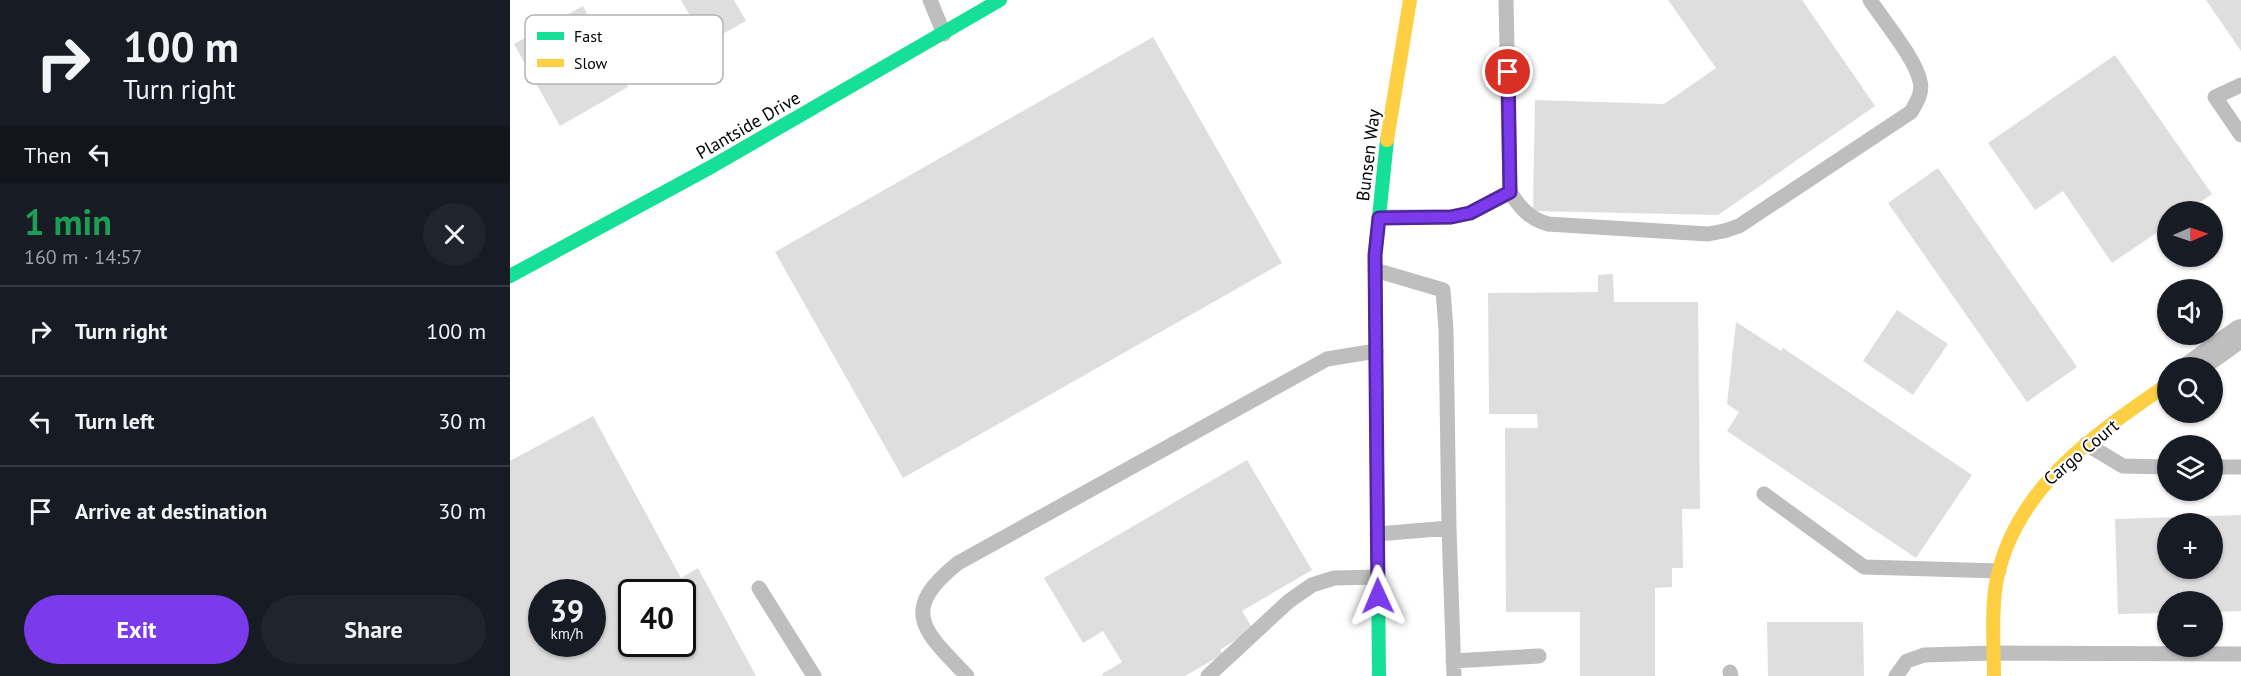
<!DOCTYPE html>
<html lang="en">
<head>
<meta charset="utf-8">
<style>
	:root { --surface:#171b24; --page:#20242c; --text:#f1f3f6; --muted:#9ea1a6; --line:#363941; --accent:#7c3aed }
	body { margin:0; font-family:"PT Sans",sans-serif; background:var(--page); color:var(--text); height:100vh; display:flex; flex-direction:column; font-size:22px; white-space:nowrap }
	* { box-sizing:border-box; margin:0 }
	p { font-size:20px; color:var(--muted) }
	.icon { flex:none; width:33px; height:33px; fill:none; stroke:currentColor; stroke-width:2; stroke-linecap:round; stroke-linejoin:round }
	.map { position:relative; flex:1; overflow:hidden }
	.details { display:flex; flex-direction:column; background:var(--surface); width:510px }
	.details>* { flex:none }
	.banner { background:#171b24; color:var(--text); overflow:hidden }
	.needle { width:39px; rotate:88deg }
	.fabs { position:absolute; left:1647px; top:201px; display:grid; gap:12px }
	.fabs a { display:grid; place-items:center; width:66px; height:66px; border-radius:50%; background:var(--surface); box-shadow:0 2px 4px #0004; font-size:30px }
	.speed { position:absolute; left:18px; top:579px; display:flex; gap:12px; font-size:30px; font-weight:700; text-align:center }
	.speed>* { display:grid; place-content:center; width:78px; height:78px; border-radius:50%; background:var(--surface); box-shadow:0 2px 4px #0004; line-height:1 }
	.speed small { font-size:15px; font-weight:400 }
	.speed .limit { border:3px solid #111; border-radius:9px; background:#fff; color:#111 }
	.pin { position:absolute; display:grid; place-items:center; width:51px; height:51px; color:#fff; margin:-26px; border:3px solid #fff; border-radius:50%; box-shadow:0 2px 6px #0007 }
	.me { position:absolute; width:66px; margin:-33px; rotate:359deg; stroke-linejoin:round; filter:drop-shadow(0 0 4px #0008) }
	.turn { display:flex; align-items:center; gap:21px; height:126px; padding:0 24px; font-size:27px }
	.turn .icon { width:78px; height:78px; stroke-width:2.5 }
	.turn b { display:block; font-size:42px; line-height:51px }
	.then { display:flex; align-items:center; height:57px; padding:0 24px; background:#0003; gap:12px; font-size:22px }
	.round { display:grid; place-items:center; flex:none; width:63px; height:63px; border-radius:32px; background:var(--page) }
	.head { display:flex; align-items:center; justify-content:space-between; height:102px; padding:0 24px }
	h1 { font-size:36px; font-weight:600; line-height:45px; color:#1e9e55 }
	.cta { display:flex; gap:12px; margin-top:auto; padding:12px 24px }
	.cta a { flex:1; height:69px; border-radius:36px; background:var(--accent); color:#fff; font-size:24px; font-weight:600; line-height:69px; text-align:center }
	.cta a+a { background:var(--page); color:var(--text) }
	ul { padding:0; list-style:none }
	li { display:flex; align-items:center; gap:18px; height:90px; padding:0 24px; border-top:2px solid var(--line) }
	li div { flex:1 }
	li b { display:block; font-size:22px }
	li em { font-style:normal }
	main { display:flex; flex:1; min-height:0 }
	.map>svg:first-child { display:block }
	.building { fill:#dedede; fill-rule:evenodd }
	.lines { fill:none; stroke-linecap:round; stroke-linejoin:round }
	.lane { stroke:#bebebe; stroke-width:15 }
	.street { stroke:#bebebe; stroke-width:28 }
	.fast { stroke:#16e098; stroke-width:14 }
	.slow { stroke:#ffcf43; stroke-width:14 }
	.route-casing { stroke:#51269a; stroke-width:15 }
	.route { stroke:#7c3aed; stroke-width:10 }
	.labels { text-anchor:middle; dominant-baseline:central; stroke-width:4.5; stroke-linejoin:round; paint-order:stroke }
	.street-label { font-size:18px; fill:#000; stroke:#fff }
	.key { fill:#fff; stroke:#b2b2b2; stroke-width:1.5 }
	.key-label { font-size:16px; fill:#000 }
</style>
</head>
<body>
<main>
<section class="details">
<div class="banner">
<div class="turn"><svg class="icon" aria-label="right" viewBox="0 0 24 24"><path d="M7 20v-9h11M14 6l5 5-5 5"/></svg><div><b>100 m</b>Turn right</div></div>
<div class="then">Then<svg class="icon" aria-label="left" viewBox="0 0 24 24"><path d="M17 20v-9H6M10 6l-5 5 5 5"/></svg></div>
</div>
<div class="head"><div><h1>1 min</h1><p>160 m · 14:57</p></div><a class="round"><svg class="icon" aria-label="close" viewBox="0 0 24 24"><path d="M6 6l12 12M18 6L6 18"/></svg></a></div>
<ul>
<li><svg class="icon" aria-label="right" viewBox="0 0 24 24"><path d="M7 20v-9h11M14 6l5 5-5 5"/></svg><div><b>Turn right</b></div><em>100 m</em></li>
<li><svg class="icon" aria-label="left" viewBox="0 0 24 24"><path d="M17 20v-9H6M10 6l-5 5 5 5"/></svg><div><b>Turn left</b></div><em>30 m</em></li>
<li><svg class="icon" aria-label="arrive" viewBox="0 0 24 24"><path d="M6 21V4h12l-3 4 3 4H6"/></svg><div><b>Arrive at destination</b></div><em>30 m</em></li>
</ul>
<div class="cta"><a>Exit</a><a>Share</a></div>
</section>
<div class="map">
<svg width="1731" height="676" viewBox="0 0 1731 676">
	<rect width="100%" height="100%" fill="#fff"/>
	<path class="building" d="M 171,0 L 224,0 L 236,21 L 196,43 Z
		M 1158,0 L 1292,0 L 1365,106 L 1208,215 L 1023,211 L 1025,100 L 1154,104 L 1206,68 Z
		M 1696,0 L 1731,0 L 1731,51 Z
		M 73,6 L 118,87 L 50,126 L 4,44 Z
		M 643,37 L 772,263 L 393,478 L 265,252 Z
		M 1605,55 L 1702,194 L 1676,212 L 1658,212 L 1658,225 L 1602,263 L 1553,191 L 1525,210 L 1478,143 Z
		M 1428,168 L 1567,367 L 1517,402 L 1378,203 Z
		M 1103,274 L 1104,302 L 1188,302 L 1190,509 L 1172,509 L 1173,568 L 1162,568 L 1162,587 L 1145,588 L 1145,676 L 1070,676 L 1070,612 L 996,612 L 995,428 L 1028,428 L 1027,414 L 979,414 L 978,293 L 1088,292 L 1088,275 Z
		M 1387,310 L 1438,344 L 1403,395 L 1353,361 Z
		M 1226,322 L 1271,351 L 1273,348 L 1462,475 L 1406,558 L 1217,431 L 1229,412 L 1217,404 Z
		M 83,416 L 171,578 L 188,568 L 246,676 L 0,676 L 0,461 ZM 32,592 L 82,592 L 82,644 L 32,644 ZM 122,592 L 172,592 L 172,644 L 122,644 Z
		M 737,460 L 802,570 L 732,611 L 743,629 L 710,650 L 713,654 L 675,676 L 593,676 L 592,674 L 612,662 L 593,631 L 573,643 L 534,578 Z
		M 1731,515 L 1731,611 L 1702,612 L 1702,602 L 1658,602 L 1658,613 L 1608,614 L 1605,519 ZM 1658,524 L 1702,524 L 1702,568 L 1658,568 Z
		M 1257,622 L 1353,622 L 1354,676 L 1258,676 Z"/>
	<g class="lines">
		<path class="lane" d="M 420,0 L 434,34
			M 996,0 L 1000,192 C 1010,208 1020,219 1038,224 L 1198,234 L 1214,231 L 1229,226 L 1401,112 C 1407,102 1413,92 1410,81 C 1405,58 1373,20 1360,0
			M 1731,85 L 1705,97 L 1731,135
			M 869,217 L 941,217 L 960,213 L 1000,192
			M 865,270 L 933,290 L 936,330 L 939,528 L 867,534
			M 1576,444 L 1613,466 L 1658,467
			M 1702,467 L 1731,467
			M 1254,494 L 1354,567 L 1489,571
			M 939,528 L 944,676
			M 249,588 L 304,676
			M 943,661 L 1029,656
			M 1220,672 L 1221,676
			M 457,676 C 414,631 388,611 448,563 L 817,359 L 866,351
			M 698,676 L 779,601 L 802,585 L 824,578 L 868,577
			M 1386,676 L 1397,661 L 1414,655 L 1484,653 L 1731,654"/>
		<path class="street" d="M 1682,368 L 1731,333"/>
		<path class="fast" d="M 0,276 L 201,167 L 490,0
			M 869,676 L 865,255 L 877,140"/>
		<path class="slow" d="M 877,140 L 900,0
			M 1484,676 C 1484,646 1481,614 1486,584 C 1503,489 1584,435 1658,384"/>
	</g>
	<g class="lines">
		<defs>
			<path id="route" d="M 868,596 L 865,255 L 869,218 L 941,217 L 960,213 L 1000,192 L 998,72"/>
		</defs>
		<use href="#route" class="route-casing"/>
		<use href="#route" class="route"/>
	</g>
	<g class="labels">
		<g class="street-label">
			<text transform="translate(238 125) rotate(-30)">Plantside Drive</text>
			<text transform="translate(858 155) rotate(-83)">Bunsen Way</text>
			<text transform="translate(1571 452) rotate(-40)">Cargo Court</text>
		</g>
	</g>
	<rect x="15" y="15" width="198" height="69" rx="9" class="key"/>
	<rect x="27" y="32" width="27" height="8" fill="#16e098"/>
	<rect x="27" y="59" width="27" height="8" fill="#ffcf43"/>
	<g class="key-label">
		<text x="64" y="42">Fast</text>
		<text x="64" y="69">Slow</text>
	</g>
</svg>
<div class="fabs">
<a><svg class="needle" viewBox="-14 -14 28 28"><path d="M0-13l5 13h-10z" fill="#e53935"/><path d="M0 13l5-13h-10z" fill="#9ea1a6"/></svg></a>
<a><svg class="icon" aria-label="sound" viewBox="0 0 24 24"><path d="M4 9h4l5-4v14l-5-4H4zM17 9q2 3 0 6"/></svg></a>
<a><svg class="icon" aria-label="search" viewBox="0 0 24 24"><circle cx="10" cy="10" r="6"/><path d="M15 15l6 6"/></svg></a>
<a><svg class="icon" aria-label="layers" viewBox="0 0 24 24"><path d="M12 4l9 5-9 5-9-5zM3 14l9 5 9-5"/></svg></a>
<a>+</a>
<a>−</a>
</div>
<div class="speed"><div>39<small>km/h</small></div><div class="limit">40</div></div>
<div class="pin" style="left:998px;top:72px;background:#d93025"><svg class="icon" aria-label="arrive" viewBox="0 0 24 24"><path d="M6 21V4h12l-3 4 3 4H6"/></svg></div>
<svg class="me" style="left:868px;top:596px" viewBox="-20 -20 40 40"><path d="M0-17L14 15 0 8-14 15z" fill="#7c3aed" stroke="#fff" stroke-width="4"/></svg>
</div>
</main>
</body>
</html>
